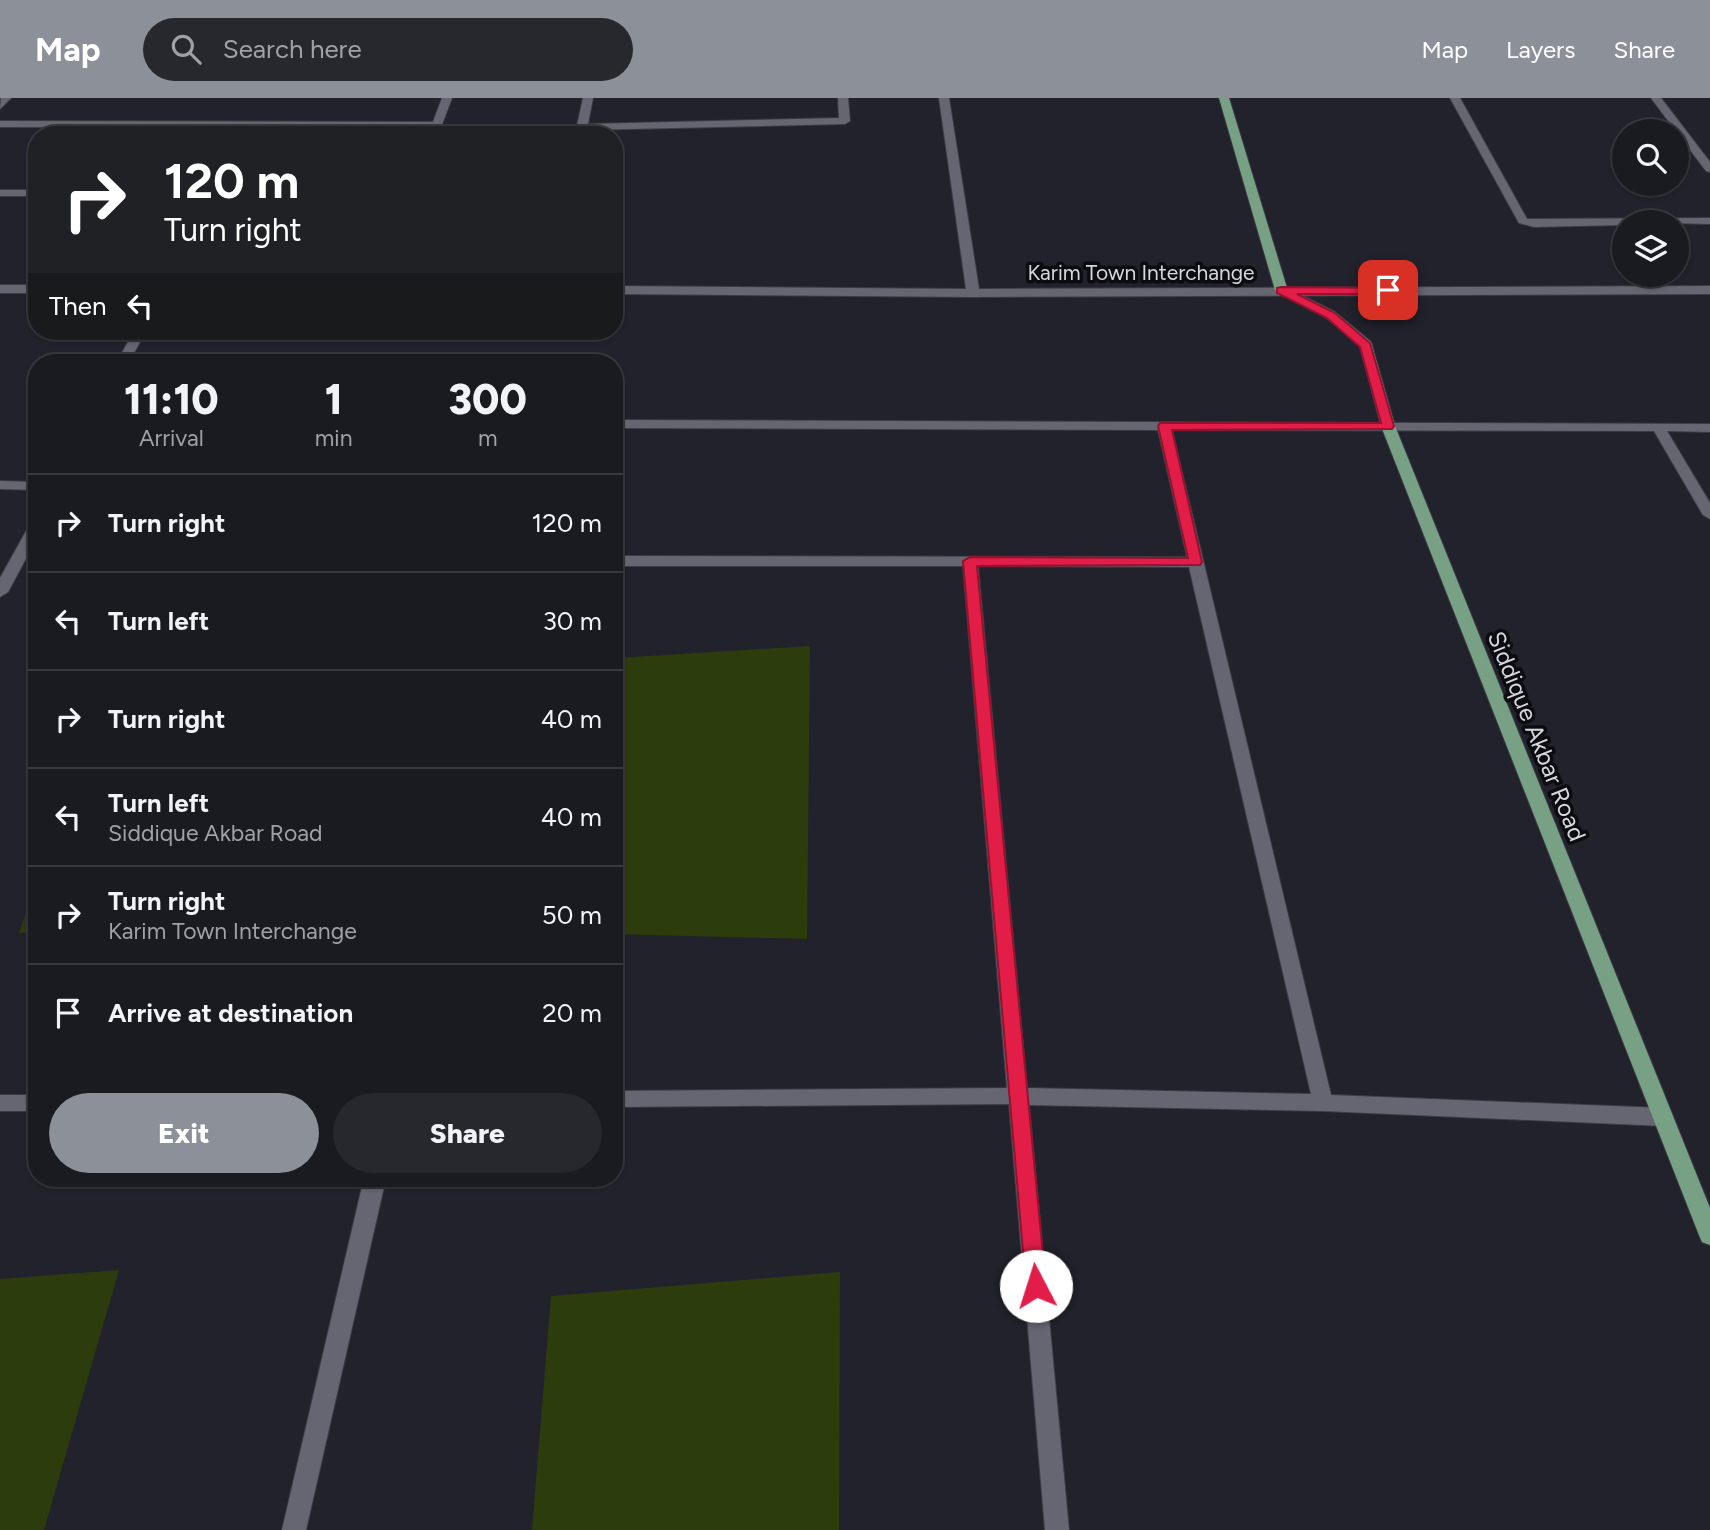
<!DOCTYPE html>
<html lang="en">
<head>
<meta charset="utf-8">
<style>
	:root { --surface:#1a1a21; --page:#27272e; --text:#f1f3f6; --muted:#9fa1a5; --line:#38383f; --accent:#8c9099 }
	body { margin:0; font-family:Figtree,sans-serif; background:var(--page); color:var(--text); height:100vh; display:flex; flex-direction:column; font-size:26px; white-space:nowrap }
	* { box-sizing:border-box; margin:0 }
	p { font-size:23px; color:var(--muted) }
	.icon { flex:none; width:38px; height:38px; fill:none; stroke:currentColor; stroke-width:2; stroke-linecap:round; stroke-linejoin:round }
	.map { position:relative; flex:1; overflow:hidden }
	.sheet { position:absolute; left:28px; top:256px; width:595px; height:833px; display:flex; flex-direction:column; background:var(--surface); border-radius:28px; box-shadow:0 2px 5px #0004,0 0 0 2px var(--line) }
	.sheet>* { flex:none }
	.hud { position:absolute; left:28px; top:28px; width:595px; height:214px; border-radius:28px; box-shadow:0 2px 5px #0004,0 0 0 2px var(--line); background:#202124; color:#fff; overflow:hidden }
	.buttons { position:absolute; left:1612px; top:21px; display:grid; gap:14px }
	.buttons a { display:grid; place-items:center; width:77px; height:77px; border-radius:50%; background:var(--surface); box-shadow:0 2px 5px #0004,0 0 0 2px var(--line); font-size:35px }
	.pin { position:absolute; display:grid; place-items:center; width:60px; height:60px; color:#fff; margin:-30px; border-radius:14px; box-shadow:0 4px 10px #0006 }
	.me { position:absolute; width:77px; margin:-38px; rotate:355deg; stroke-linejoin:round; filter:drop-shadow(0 0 5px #0008) }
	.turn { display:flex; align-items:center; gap:24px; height:147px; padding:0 21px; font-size:32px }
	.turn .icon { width:91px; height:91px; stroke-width:2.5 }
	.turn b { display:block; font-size:49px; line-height:60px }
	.then { display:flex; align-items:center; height:66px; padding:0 21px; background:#0003; gap:14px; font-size:26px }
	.eta { display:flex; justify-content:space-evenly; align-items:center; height:119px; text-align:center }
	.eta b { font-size:42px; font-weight:800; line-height:49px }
	.primary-button { display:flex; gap:14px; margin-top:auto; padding:14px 21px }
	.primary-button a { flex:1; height:80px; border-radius:42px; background:var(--accent); color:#fff; font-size:28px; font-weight:800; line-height:80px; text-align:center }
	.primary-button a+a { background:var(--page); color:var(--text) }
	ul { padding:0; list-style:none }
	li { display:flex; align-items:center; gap:21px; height:98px; padding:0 21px; border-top:2px solid var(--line) }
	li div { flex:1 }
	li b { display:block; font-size:26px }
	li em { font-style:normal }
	header { display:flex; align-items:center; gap:42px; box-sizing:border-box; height:98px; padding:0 35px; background:var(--accent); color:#fff }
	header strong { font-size:33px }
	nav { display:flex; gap:38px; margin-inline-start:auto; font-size:24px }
	.search { width:490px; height:63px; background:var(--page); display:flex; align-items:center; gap:18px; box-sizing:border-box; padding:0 24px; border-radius:38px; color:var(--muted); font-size:26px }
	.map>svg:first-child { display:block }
	.green { fill:#2d3c0c }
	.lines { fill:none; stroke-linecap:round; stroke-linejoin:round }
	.minor-casing { stroke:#3c3c44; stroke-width:2 }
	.major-casing { stroke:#3c3c44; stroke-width:2 }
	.minor { fill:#666673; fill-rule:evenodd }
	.major { fill:#77a084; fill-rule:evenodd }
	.route { fill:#e11d48; stroke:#92132f; stroke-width:2 }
	.labels { text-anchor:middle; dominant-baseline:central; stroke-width:7; stroke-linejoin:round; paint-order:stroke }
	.far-street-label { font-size:21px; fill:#d6d6de; stroke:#0c0c10 }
	.street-label { font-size:24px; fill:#d6d6de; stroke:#0c0c10 }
</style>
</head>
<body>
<header>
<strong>Map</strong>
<div class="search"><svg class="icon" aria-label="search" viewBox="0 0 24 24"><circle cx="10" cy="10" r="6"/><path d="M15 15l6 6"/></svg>Search here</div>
<nav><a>Map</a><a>Layers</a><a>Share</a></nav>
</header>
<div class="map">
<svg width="1710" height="1432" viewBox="0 0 1710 1432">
	<rect width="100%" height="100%" fill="#22222c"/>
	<path class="green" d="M 810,548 L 807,841 L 614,836 L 617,560 Z
		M 37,783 L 37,834 L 19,835 Z
		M 119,1172 L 44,1432 L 0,1432 L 0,1181 Z
		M 840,1174 L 839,1432 L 532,1432 L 551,1198 Z"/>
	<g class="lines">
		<defs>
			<path id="minor" d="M 11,0 L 0,11 L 1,0 Z
				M 442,0 L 452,0 L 438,37 L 428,37 L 430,30 L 0,29 L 0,23 L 433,24 Z
				M 583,0 L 593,0 L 588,26 L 839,20 L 838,0 L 848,0 L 850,23 L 845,26 L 586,32 L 585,37 L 575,37 Z
				M 939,0 L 949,0 L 979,191 L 1710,188 L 1710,196 L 973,199 L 614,196 L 614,188 L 966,191 Z
				M 1450,0 L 1460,0 L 1527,121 L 1710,120 L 1710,126 L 1624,124 L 1624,127 L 1534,129 L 1519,125 Z
				M 1651,0 L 1661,0 L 1710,64 L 1710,74 L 1706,73 Z
				M 0,92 L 37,92 L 37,98 L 0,98 Z
				M 0,187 L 37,187 L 37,195 L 0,195 Z
				M 134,233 L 146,233 L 129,264 L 117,264 Z
				M 614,322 L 1710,326 L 1710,334 L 1667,333 L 1710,405 L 1710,421 L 1703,417 L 1654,333 L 1172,332 L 1331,997 L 1663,1010 L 1670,1013 L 1673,1019 L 1670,1025 L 1663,1028 L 1323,1013 L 1029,1007 L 1069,1432 L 1045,1432 L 1009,1006 L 614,1009 L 614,993 L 1007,990 L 963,468 L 614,468 L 614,458 L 1187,459 L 1158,332 L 614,330 ZM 978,468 L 1189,469 L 1311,996 L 1027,990 Z
				M 0,383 L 37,384 L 37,392 L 0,391 Z
				M 37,422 L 37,440 L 8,494 L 0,499 L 0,480 L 30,426 Z
				M 0,997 L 37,997 L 37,1013 L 0,1013 Z
				M 364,1080 L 386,1080 L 306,1432 L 282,1432 Z"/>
			<path id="major" d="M 1219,0 L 1229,0 L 1287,190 L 1335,214 L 1371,244 L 1395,328 L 1710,1110 L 1710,1147 L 1702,1144 L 1699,1137 L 1381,328 L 1360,248 L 1327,220 L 1275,192 Z"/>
		</defs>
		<use href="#minor" class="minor-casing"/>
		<use href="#major" class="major-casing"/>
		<use href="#minor" class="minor"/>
		<use href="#major" class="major"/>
	</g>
	<path class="route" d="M 1281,189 L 1392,190 L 1392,195 L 1388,196 L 1297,196 L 1335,215 L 1370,245 L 1394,328 L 1392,331 L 1172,332 L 1202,464 L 1200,467 L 977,468 L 1046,1188 L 1043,1194 L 1036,1197 L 1029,1194 L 1026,1188 L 963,463 L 970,459 L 1188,460 L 1158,328 L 1160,325 L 1381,325 L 1360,249 L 1327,220 L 1277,195 L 1277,190 Z"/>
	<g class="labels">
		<g class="far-street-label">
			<text x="1141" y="174">Karim Town Interchange</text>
		</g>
		<g class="street-label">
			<text transform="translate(1537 638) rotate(68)">Siddique Akbar Road</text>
		</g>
	</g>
</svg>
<div class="buttons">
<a><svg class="icon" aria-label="search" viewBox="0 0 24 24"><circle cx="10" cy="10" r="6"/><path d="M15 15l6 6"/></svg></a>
<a><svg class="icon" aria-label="layers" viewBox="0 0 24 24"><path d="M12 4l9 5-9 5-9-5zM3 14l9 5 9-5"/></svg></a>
</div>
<div class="pin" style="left:1388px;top:192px;background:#d93025"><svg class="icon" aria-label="arrive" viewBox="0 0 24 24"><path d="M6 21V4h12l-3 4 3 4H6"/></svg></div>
<svg class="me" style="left:1036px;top:1188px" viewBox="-20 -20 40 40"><circle r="19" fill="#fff"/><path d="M0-13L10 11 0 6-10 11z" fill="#e11d48"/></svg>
<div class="hud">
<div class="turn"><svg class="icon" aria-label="right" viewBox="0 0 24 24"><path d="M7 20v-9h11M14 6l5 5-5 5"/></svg><div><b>120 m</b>Turn right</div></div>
<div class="then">Then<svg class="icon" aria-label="left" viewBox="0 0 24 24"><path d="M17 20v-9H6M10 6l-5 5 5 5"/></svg></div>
</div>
<section class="sheet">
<div class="eta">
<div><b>11:10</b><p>Arrival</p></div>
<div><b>1</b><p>min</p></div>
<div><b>300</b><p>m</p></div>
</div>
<ul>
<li><svg class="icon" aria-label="right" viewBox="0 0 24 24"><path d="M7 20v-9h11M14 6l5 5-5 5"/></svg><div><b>Turn right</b></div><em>120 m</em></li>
<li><svg class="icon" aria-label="left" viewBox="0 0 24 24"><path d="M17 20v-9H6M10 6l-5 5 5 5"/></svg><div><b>Turn left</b></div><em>30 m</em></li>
<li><svg class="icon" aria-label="right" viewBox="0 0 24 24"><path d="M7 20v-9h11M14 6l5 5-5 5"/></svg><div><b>Turn right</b></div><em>40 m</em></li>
<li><svg class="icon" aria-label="left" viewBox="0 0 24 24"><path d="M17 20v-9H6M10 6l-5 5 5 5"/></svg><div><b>Turn left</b><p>Siddique Akbar Road</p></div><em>40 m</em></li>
<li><svg class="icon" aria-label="right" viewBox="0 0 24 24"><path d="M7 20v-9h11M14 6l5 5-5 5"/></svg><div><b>Turn right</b><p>Karim Town Interchange</p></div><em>50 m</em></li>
<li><svg class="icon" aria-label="arrive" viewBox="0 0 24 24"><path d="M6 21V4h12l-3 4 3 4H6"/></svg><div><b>Arrive at destination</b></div><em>20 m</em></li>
</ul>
<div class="primary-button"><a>Exit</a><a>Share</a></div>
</section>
</div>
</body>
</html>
